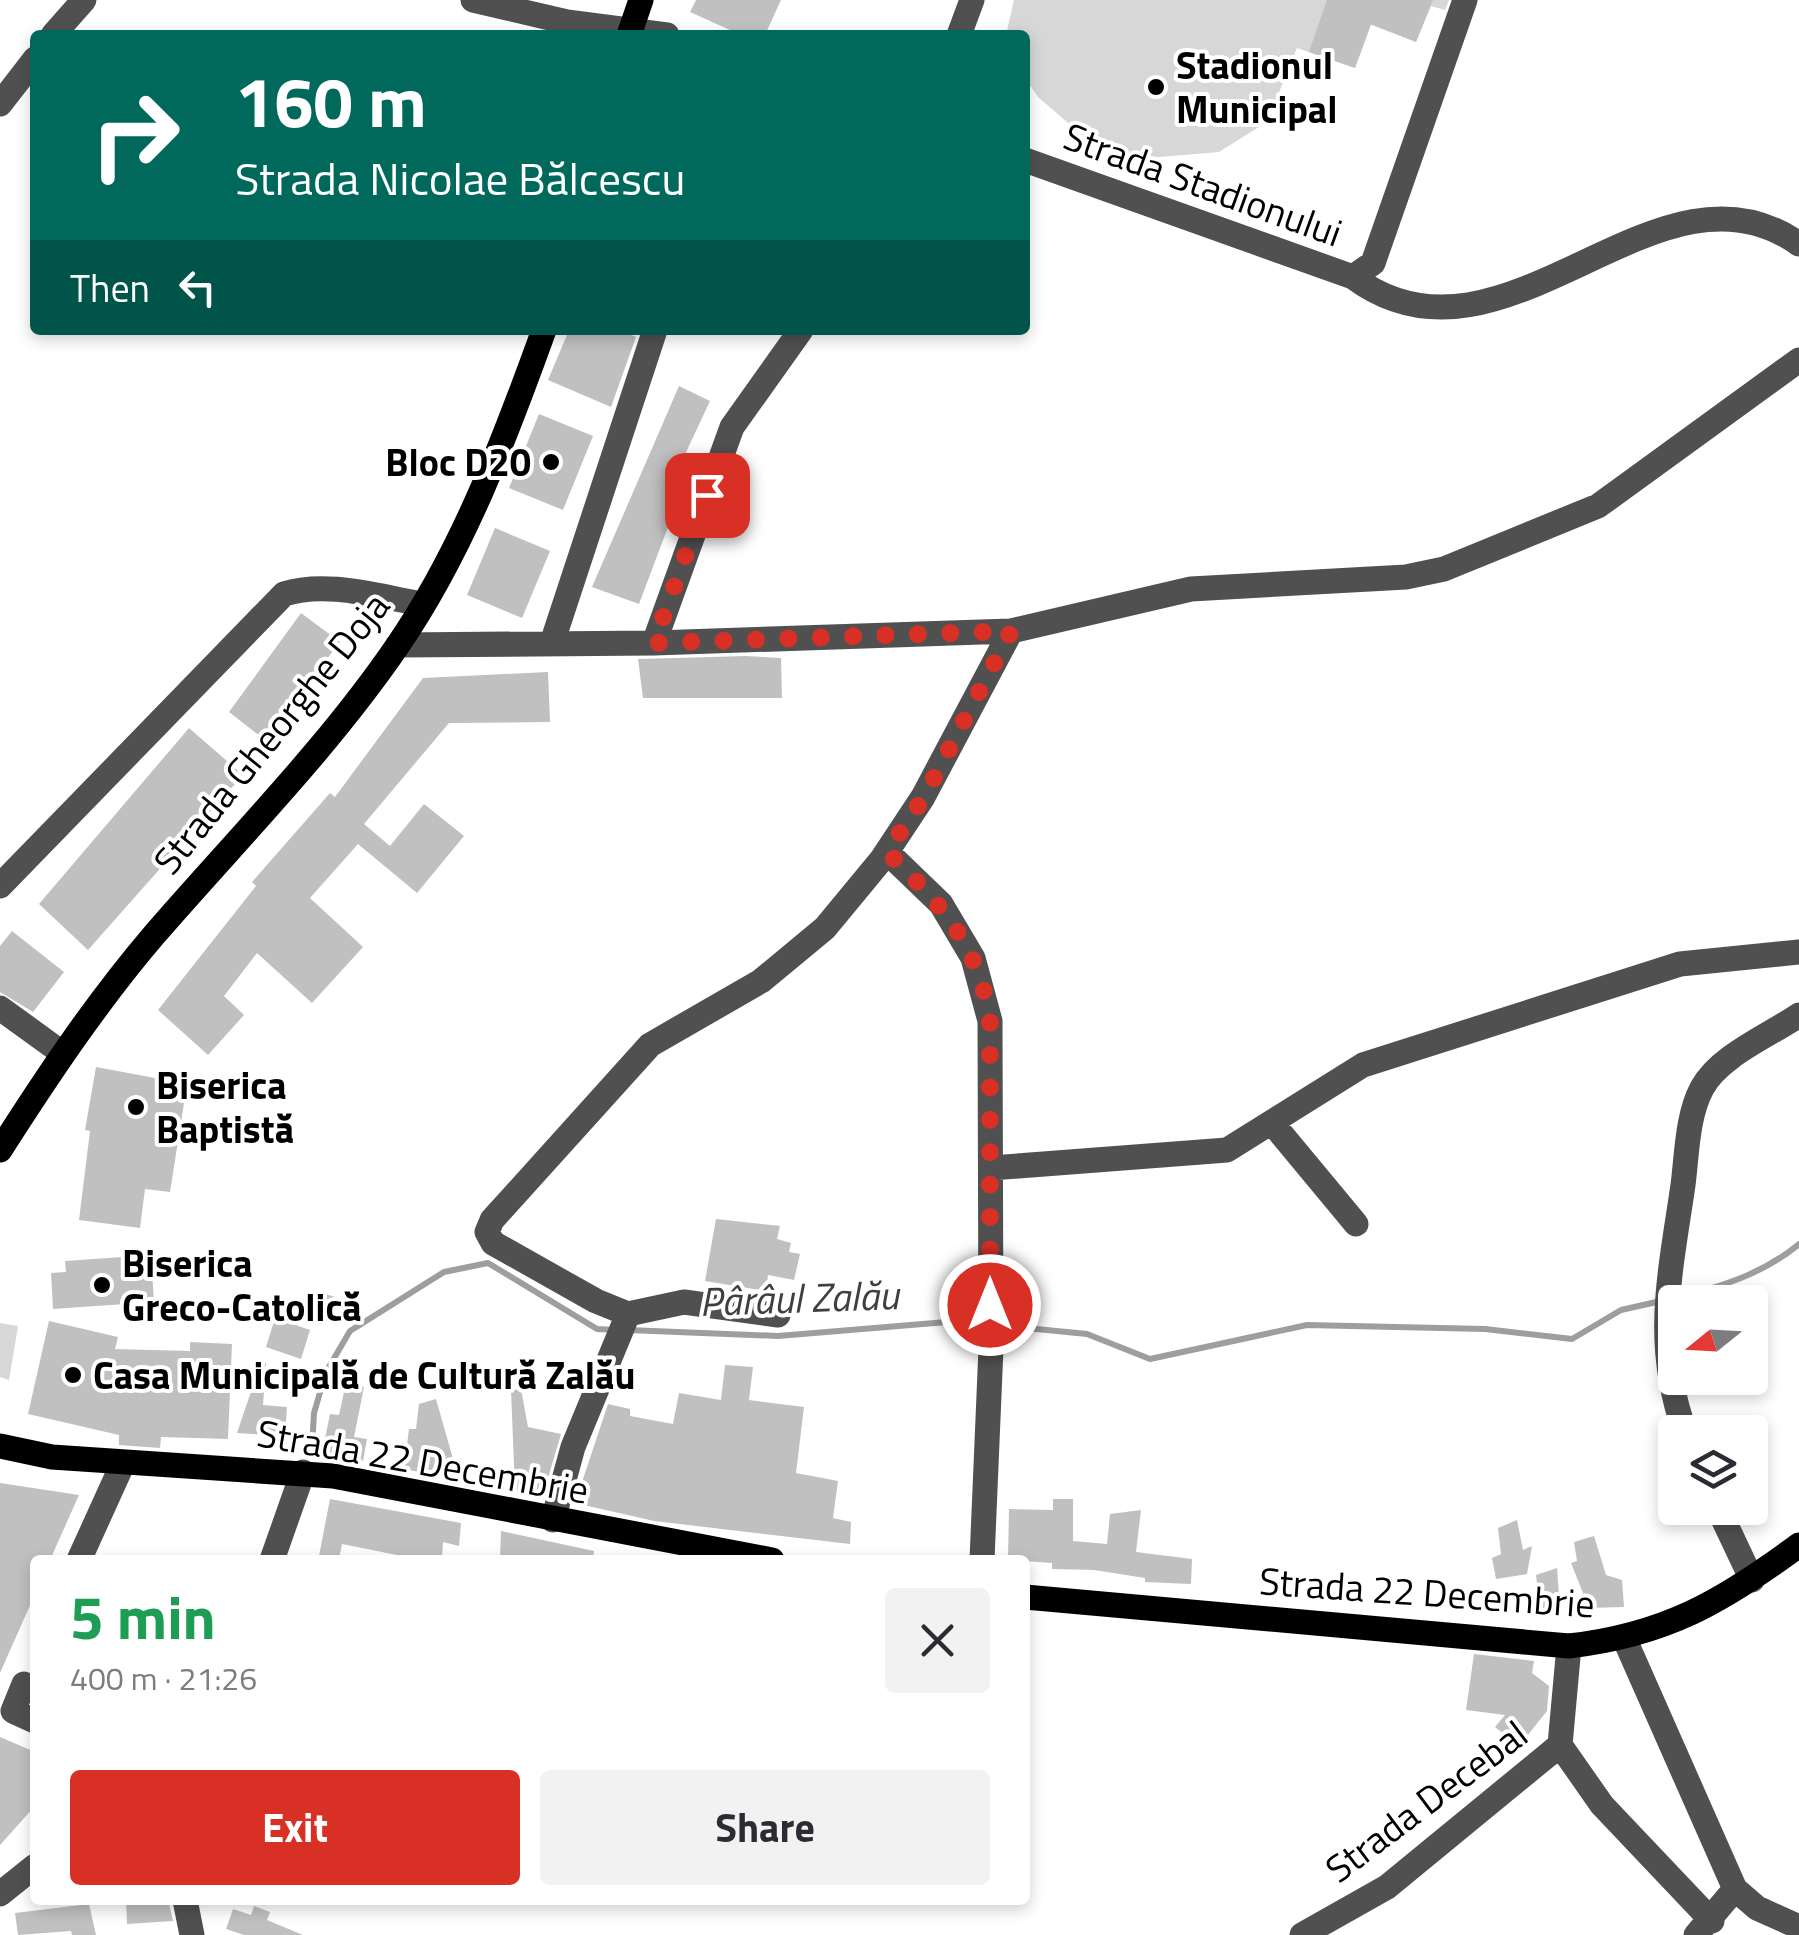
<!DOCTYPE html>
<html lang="en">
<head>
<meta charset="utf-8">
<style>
	:root { --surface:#fff; --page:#f2f2f3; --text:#2b2b33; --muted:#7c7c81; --accent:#d93025 }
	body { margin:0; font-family:"Titillium Web",sans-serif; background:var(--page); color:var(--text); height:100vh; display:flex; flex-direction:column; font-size:38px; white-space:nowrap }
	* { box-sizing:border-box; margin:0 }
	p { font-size:32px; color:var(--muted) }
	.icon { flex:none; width:55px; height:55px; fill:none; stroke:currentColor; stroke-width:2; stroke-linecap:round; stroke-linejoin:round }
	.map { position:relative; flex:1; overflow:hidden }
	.sheet { position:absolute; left:30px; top:1555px; width:1000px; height:350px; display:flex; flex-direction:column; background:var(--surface); border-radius:10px; box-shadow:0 5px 15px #0003 }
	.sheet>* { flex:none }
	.hud { position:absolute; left:30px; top:30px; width:1000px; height:305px; border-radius:10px; box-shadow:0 5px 15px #0003; background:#00695c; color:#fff; overflow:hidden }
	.needle { width:65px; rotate:252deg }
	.controls { position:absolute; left:1658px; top:1285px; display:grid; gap:20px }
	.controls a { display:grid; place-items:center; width:110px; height:110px; border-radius:10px; background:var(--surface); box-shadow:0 5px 15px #0003; font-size:50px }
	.pin { position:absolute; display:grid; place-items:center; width:85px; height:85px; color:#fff; margin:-42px; border-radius:20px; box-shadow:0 5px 15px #0006 }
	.me { position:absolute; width:110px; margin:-55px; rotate:0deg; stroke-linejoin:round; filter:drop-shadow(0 0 8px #0008) }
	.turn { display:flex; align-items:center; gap:35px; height:210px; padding:0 40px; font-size:45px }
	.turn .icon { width:130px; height:130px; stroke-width:2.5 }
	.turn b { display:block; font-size:70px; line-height:85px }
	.then { display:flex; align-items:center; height:95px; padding:0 40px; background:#0003; gap:20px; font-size:38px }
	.round { display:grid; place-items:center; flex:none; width:105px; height:105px; border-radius:10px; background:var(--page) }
	.head { display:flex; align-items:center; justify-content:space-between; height:170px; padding:0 40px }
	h1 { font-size:60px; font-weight:700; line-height:75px; color:#1e9e55 }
	.action { display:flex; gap:20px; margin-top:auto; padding:20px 40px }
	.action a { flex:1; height:115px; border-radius:10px; background:var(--accent); color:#fff; font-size:40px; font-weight:700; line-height:115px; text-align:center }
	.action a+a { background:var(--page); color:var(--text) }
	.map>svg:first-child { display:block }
	.green { fill:#d7d7d7 }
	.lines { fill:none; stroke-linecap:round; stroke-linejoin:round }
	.stream { stroke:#9e9e9e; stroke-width:6 }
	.building { fill:#c0c0c0 }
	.minor { stroke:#505050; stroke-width:25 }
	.major { stroke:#000; stroke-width:25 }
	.route { stroke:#d93025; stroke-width:18; stroke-dasharray:0 32.4 }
	.poi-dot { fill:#000; stroke:#fff; stroke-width:4 }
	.labels { text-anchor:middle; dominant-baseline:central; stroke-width:8; stroke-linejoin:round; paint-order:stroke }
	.poi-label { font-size:38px; font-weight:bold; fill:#000; stroke:#fff; text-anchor:start }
	.street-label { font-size:38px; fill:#000; stroke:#fff }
	.water-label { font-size:40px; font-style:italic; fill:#3f3f3f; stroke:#fff }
</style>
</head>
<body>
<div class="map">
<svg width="1799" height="1935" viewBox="0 0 1799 1935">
	<rect width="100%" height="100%" fill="#fff"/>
	<path class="green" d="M 1014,0 L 1449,0 L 1445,10 L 1431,6 L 1416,42 L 1371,25 L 1355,68 L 1297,48 L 1267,122 L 1219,152 L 1147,158 L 1089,141 L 1038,97 L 1025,78 L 1025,35 L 1006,35 Z
		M 0,1323 L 18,1326 L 9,1380 L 0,1377 Z"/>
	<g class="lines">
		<path class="stream" d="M 1673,1298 C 1719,1288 1763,1274 1799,1244
			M 997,1325 L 1087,1334 L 1150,1359 L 1307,1325 L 1485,1329 L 1572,1339 L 1621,1310 L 1661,1301
			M 628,1330 L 778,1336 L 959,1321 L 985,1324
			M 312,1447 L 314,1413 L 326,1372 L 350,1331 L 444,1272 L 488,1263 L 597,1329 L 616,1330"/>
	</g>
	<path class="building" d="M 696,0 L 781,0 L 765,35 L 741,35 L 690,12 Z
		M 1327,0 L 1433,0 L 1416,42 L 1371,24 L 1355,68 L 1309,52 Z
		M 569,330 L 619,330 L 636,337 L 611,407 L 548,380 Z
		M 679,386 L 710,401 L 674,478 L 685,482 L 639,604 L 592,587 Z
		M 539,414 L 593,436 L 563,510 L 509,488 Z
		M 495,528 L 550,551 L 522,618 L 467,595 Z
		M 301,613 L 340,642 L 265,740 L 229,712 Z
		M 746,656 L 781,658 L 782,698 L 643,698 L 638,659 Z
		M 548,672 L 550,722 L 449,723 L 364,824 L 390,846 L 424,804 L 464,836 L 417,893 L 358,844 L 310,898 L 363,947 L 312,1003 L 257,953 L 224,996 L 244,1015 L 208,1055 L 158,1010 L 256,886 L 252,882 L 330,793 L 335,797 L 423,678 Z
		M 189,728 L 243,775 L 88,950 L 39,904 Z
		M 12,931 L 64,972 L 33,1012 L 0,992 L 0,946 Z
		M 96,1067 L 187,1084 L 170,1192 L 145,1189 L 140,1228 L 79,1220 L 90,1131 L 85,1130 Z
		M 716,1219 L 780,1226 L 777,1239 L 791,1243 L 789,1252 L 800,1254 L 794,1280 L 768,1275 L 766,1291 L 705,1281 Z
		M 151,1255 L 154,1302 L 53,1309 L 51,1273 L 66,1272 L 65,1261 Z
		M 313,1290 L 338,1298 L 332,1320 L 307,1312 Z
		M 275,1318 L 310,1330 L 301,1359 L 266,1347 Z
		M 49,1321 L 118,1337 L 115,1349 L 190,1351 L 190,1342 L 232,1344 L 228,1439 L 161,1437 L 160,1448 L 119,1445 L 119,1435 L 28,1414 Z
		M 261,1362 L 266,1363 L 263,1405 L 287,1407 L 285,1436 L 237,1433 Z
		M 725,1365 L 753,1367 L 749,1400 L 804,1407 L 796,1473 L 838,1481 L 833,1518 L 851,1522 L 850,1544 L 654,1521 L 575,1503 L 608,1404 L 630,1409 L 630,1416 L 673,1424 L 679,1393 L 721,1400 Z
		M 346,1383 L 364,1387 L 354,1437 L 367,1439 L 363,1461 L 322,1454 L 330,1414 L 339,1415 Z
		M 521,1389 L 528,1427 L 561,1434 L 543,1495 L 515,1490 L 511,1390 Z
		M 436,1399 L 459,1480 L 404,1469 L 409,1429 L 416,1429 L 419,1404 Z
		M 0,1483 L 79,1495 L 50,1560 L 35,1560 L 35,1594 L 0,1673 Z
		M 330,1499 L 461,1523 L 459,1546 L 443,1542 L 442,1560 L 397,1560 L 397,1555 L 342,1544 L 339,1559 L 319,1556 Z
		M 1053,1499 L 1073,1499 L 1073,1541 L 1107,1544 L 1110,1514 L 1141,1510 L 1136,1552 L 1192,1559 L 1191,1584 L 1145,1582 L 1145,1578 L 1094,1570 L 1052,1569 L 1052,1563 L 1008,1560 L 1009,1509 L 1053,1510 Z
		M 1517,1520 L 1523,1550 L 1532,1546 L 1527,1574 L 1496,1579 L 1492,1558 L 1501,1554 L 1498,1528 Z
		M 501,1531 L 594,1551 L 593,1560 L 500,1560 Z
		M 1594,1536 L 1606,1575 L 1622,1580 L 1624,1607 L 1589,1608 L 1571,1563 L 1577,1561 L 1574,1542 Z
		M 1557,1568 L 1560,1609 L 1540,1610 L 1536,1575 Z
		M 1474,1654 L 1534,1661 L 1532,1673 L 1549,1686 L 1547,1711 L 1527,1736 L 1521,1730 L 1512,1740 L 1495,1727 L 1505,1715 L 1466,1710 Z
		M 0,1737 L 35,1752 L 35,1806 L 0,1845 Z
		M 126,1900 L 169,1903 L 173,1921 L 127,1924 Z
		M 89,1904 L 96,1935 L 72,1935 L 71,1931 L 18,1935 L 15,1913 Z
		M 254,1906 L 270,1912 L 267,1920 L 303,1935 L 244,1935 L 226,1929 L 233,1909 L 251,1915 Z"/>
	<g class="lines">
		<path class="minor" d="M 473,0 L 567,22 L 667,35
			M 53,35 L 84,0
			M 959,35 L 972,0
			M 0,104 L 35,59
			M 1025,160 L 1353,277 L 1373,263 L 1465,0
			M 1353,277 C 1504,390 1657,142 1799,244
			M 552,643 L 655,330
			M 654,643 L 732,427 L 801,330
			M 398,645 L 654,643 L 1011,631 L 1191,589 L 1406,577 L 1444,569 L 1598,506 L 1799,360
			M 887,852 L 941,904 L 973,958 L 990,1021 L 991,1348 L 982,1560
			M 0,886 L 284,594 C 327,580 379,597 423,604
			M 0,1008 L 62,1053
			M 1273,1124 L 1356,1224
			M 991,1168 L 1227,1150 L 1363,1065 L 1680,964 L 1799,952
			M 778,1315 L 684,1302 L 628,1314 L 596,1301 L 493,1243 L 487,1232 L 492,1220 L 650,1045 L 761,981 L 825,928 L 882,859 L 923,797 L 1011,631
			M 1685,1432 C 1653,1344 1670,1275 1683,1185 C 1687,1154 1687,1116 1702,1088 C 1719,1056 1770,1035 1799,1015
			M 1718,1508 L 1752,1580
			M 553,1520 L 573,1447 L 628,1314
			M 79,1560 L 123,1463
			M 272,1560 L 303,1472
			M 1625,1640 L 1735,1889 L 1757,1908 L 1799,1927
			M 24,1684 L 13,1711 L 35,1721
			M 1560,1745 L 1602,1805 L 1712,1921
			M 0,1894 L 35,1866
			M 185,1900 L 192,1935
			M 1302,1935 L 1387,1887 L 1560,1745 L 1569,1646
			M 1696,1935 L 1735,1889"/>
		<path class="major" d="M 629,35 L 641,0
			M 0,1150 C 48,1075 96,1003 154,935 C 236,840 327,749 398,645 C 463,550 505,438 544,330
			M 0,1446 L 52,1457 L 333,1476 L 772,1560
			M 1025,1597 L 1569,1646 C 1665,1635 1722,1602 1799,1545"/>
	</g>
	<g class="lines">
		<path class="route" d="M 707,495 L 654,643 L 1011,631 L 924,797 L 887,852 C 940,903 979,945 990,1021 L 990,1305"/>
	</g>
	<g class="poi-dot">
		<circle cx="1156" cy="87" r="10"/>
		<circle cx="551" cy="462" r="10"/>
		<circle cx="136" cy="1107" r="10"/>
		<circle cx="102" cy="1285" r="10"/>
		<circle cx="73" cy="1375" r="10"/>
	</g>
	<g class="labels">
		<g class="poi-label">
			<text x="1176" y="65">Stadionul<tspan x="1176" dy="44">Municipal</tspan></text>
			<text x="531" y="462" text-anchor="end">Bloc D20</text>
			<text x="156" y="1085">Biserica<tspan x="156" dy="44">Baptistă</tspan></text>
			<text x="122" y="1263">Biserica<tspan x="122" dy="44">Greco-Catolică</tspan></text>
			<text x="93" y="1375">Casa Municipală de Cultură Zalău</text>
		</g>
		<g class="street-label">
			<text transform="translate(1203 184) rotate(20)">Strada Stadionului</text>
			<text transform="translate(271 733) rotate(-51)">Strada Gheorghe Doja</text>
			<text transform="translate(423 1461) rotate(10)">Strada 22 Decembrie</text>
			<text transform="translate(1427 1592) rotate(4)">Strada 22 Decembrie</text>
			<text transform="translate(1426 1801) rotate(-37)">Strada Decebal</text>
		</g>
		<g class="water-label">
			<text transform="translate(799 1298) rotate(-2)">Pârâul Zalău</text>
		</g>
	</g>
</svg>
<div class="controls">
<a><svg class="needle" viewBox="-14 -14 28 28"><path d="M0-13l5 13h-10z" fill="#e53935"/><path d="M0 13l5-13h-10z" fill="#7c7c81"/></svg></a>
<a><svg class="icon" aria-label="layers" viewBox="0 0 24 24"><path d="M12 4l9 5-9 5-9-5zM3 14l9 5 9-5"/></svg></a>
</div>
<div class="pin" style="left:707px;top:495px;background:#d93025"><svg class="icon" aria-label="arrive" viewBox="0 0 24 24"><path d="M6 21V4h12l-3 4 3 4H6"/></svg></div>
<svg class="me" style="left:990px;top:1305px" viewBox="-20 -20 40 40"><circle r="17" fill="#d93025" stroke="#fff" stroke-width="3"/><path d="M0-11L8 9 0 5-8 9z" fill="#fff"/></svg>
<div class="hud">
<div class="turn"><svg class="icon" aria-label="right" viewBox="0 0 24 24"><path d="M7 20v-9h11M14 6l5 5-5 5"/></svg><div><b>160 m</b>Strada Nicolae Bălcescu</div></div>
<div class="then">Then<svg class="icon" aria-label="left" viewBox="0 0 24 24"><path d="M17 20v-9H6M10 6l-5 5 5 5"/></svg></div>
</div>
<section class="sheet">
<div class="head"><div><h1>5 min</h1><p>400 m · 21:26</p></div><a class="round"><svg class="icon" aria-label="close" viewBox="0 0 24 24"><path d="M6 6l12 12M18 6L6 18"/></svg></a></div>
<div class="action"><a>Exit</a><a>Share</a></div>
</section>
</div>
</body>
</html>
